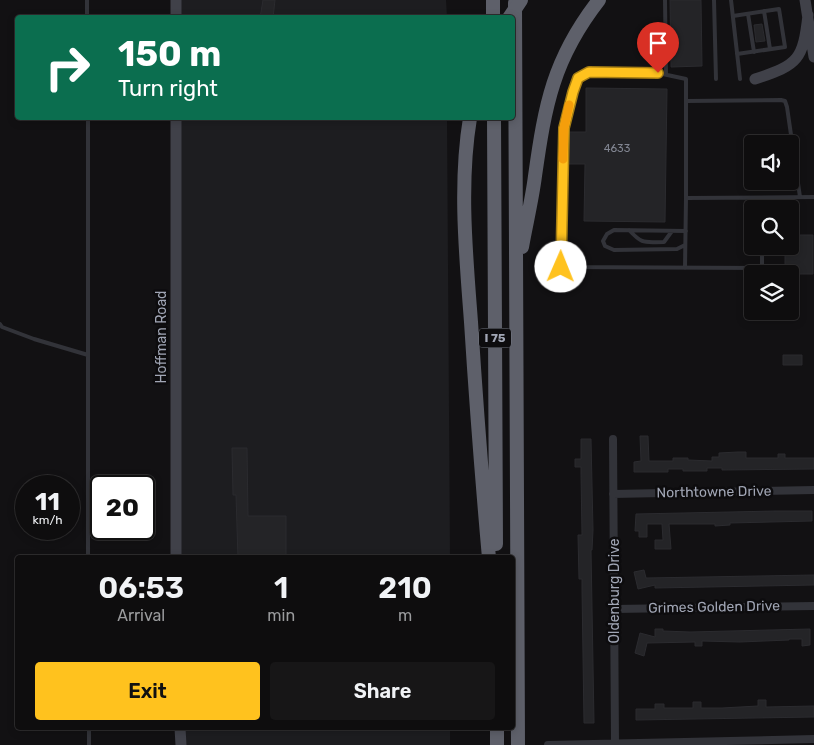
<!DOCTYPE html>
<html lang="en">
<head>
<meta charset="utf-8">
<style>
	:root { --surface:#0e0d0e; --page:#171617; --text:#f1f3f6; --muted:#9b9c9e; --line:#2e2d2e; --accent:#ffc21e }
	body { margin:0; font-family:Rubik,sans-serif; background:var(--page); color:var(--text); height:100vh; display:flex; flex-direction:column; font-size:19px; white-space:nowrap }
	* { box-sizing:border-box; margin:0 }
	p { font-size:16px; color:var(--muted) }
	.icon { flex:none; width:28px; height:28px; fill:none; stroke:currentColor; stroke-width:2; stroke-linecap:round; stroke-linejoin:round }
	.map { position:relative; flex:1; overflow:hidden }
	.sheet { position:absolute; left:15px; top:555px; width:500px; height:175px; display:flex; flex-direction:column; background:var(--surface); border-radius:5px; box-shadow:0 2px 8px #0003,0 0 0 1px var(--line) }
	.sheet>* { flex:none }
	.hud { position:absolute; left:15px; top:15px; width:500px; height:105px; border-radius:5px; box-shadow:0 2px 8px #0003,0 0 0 1px var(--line); background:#0b6e4f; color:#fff; overflow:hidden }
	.buttons { position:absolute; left:744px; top:135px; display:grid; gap:10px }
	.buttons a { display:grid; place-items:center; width:55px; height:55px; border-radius:5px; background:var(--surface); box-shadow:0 2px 8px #0003,0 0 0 1px var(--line); font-size:25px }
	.speed { position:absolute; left:15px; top:475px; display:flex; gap:10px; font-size:25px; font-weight:700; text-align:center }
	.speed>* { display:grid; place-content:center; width:65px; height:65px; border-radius:50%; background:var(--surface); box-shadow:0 2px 8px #0003,0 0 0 1px var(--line); line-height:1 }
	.speed small { font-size:12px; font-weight:400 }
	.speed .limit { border:2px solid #111; border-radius:8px; background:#fff; color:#111 }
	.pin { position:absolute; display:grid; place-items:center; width:42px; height:42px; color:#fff; margin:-51px -21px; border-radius:50% 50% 50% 0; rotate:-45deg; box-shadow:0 0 5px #0007 }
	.pin .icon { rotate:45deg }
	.me { position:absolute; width:55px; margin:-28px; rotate:1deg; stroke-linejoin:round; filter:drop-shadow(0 0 4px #0008) }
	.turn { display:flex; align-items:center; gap:18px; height:105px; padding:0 20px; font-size:22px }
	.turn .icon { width:65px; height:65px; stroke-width:2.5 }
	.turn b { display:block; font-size:35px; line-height:42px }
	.eta { display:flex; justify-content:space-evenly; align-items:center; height:85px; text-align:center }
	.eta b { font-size:30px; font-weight:600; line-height:35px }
	.cta { display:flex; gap:10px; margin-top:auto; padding:10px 20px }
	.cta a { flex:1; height:58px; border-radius:5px; background:var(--accent); color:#111; font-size:20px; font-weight:600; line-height:58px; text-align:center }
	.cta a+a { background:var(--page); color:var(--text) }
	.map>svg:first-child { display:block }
	.built { fill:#1d1d20 }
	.building { fill:#242427; stroke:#2b2b2f }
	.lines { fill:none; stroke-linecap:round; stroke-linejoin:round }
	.lane { stroke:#323339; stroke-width:4 }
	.street { stroke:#323339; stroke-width:8 }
	.secondary { stroke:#404149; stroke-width:11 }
	.highway { stroke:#5e606a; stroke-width:14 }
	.highway-bridge { stroke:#5e606a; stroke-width:14 }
	.route-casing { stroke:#a67e14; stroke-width:12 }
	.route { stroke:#ffc21e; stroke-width:9 }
	.slow { stroke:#f59e0b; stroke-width:9 }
	.labels { text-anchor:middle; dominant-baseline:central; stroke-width:5; stroke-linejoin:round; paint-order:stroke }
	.number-label { font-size:11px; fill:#818591 }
	.shield { fill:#0d0c0e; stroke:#757883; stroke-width:1 }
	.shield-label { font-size:12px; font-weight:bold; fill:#a1a6b5 }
	.street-label { font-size:14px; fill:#a1a6b5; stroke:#0d0c0e }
</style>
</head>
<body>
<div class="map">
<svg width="814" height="745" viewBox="0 0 814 745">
	<rect width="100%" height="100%" fill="#121113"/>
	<path class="built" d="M 176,0 L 446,0 L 447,17 L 176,18 Z
		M 176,118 L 447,118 L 450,557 L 176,557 Z
		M 180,728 L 450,728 L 450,745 L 181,745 Z"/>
	<path class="building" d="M 263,0 L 275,0 L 273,18 L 260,18 Z
		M 670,0 L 701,0 L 702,66 L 671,67 Z
		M 762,24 L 765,41 L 756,42 L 754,25 Z
		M 586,88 L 667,89 L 665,222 L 584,221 L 585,164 L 568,164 L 568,132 L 586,132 Z
		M 790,235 L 813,235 L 813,274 L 785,274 L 785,246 L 790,246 Z
		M 783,355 L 802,355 L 802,365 L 783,365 Z
		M 640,436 L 648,436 L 649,461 L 673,461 L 673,458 L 688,458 L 688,460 L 712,461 L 712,457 L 719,457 L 719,453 L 738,452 L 746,452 L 746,458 L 778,458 L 778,454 L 785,454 L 785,458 L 814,458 L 814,469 L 722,470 L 722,468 L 707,468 L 707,471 L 683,471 L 683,469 L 668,469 L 668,472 L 634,472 L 634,462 L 641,461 Z
		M 581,439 L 591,439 L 593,530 L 592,550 L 591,550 L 594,723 L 584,723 L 582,588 L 582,579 L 579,579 L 578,535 L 582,535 L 581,473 L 581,467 L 575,467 L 575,459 L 581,459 Z
		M 232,448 L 247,448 L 248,516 L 286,516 L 286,558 L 238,558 L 236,495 L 233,495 Z
		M 776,511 L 812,511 L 812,521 L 730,523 L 730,525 L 715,526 L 715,524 L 669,524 L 671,549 L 655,549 L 655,540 L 663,540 L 662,524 L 647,524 L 647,537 L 639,537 L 639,531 L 635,531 L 636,514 Z
		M 644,570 L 646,578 L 814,575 L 814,585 L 655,588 L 655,585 L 638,589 L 634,572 Z
		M 655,629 L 663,629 L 663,631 L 690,632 L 810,629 L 810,645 L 802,646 L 802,639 L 789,639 L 789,640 L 740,642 L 702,641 L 702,646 L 695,646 L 695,642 L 647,643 L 644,656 L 635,653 L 640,633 L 655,637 Z
		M 758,700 L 766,700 L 766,707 L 814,706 L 814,717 L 636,720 L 636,709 L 655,709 L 655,704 L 664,704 L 664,708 L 693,708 L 693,702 L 701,702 L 701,708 L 722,708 L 758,706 Z"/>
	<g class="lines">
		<path class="lane" d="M 87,0 L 87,18
			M 665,0 L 666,74
			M 714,0 L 716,79
			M 731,0 L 740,79
			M 764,11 L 770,49
			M 748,14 L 754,52
			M 733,16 L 779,9 L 785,47 L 737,54
			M 686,101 L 781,100 L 785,101 L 787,107 L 800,197
			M 88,118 L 88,558
			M 762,198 L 762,209
			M 629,230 C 643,245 644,242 664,242 L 672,231
			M 685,245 L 677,249 L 614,250 L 605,246 L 603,241 L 607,234 L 614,230 L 686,231
			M 762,246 L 762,268 L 561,267 L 564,128 L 573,92 L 578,78 L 589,72 L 658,73 L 686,79 L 686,198 L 814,197
			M 685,268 L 686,198
			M 0,324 L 2,327 L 34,339 L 88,355
			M 89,728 L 89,745"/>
		<path class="street" d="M 613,439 L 615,743
			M 613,494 L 814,490
			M 614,609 L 814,606
			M 548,745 L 814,739"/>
		<path class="secondary" d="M 805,0 L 814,57
			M 176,18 L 176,0
			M 755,79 C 799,65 803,59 808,15
			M 176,118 L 176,558
			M 180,728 L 181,745"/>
		<path class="highway" d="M 493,0 L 493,18
			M 515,3 L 518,745
			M 470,118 C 459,184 466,255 471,322 C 476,401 482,479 489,558
			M 494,118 L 496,544
			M 522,247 C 526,224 532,200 535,176 C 545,105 553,59 599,0
			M 497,728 L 497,745"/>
		<path class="highway-bridge" d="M 509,18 L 521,0"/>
	</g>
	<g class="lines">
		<defs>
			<path id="route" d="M 561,267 L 564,128 L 573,92 L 578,78 L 589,72 L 658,73"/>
		</defs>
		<use href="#route" class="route-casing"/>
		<use href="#route" class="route"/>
		<path class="slow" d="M 563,159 L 564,128 L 569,105"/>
	</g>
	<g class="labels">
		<g class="number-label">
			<text x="617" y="148">4633</text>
		</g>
		<rect class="shield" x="479" y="328.5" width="32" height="19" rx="4"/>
		<g class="shield-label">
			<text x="495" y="338">I 75</text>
		</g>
		<g class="street-label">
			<text transform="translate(161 337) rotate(-90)">Hoffman Road</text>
			<text transform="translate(714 492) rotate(-1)">Northtowne Drive</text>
			<text transform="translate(614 591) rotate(-90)">Oldenburg Drive</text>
			<text transform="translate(714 607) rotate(-1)">Grimes Golden Drive</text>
		</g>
	</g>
</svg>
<div class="buttons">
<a><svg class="icon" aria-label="sound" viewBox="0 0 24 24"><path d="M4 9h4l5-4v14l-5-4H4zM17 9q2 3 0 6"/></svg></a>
<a><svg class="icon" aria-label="search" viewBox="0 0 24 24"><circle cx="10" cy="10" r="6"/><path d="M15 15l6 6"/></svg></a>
<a><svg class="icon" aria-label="layers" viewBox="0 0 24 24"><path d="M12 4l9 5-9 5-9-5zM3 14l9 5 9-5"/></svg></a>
</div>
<div class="speed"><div>11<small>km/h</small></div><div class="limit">20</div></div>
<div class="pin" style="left:658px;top:73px;background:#d93025"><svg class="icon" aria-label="arrive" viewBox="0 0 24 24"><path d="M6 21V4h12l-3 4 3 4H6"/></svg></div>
<svg class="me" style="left:561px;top:267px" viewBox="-20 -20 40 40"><circle r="19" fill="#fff"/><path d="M0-13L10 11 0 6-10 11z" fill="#ffc21e"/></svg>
<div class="hud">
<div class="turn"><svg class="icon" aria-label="right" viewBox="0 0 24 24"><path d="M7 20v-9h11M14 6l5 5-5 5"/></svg><div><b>150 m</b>Turn right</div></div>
</div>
<section class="sheet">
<div class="eta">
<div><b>06:53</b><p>Arrival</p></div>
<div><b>1</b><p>min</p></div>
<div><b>210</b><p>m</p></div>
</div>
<div class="cta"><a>Exit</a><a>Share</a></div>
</section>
</div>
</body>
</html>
